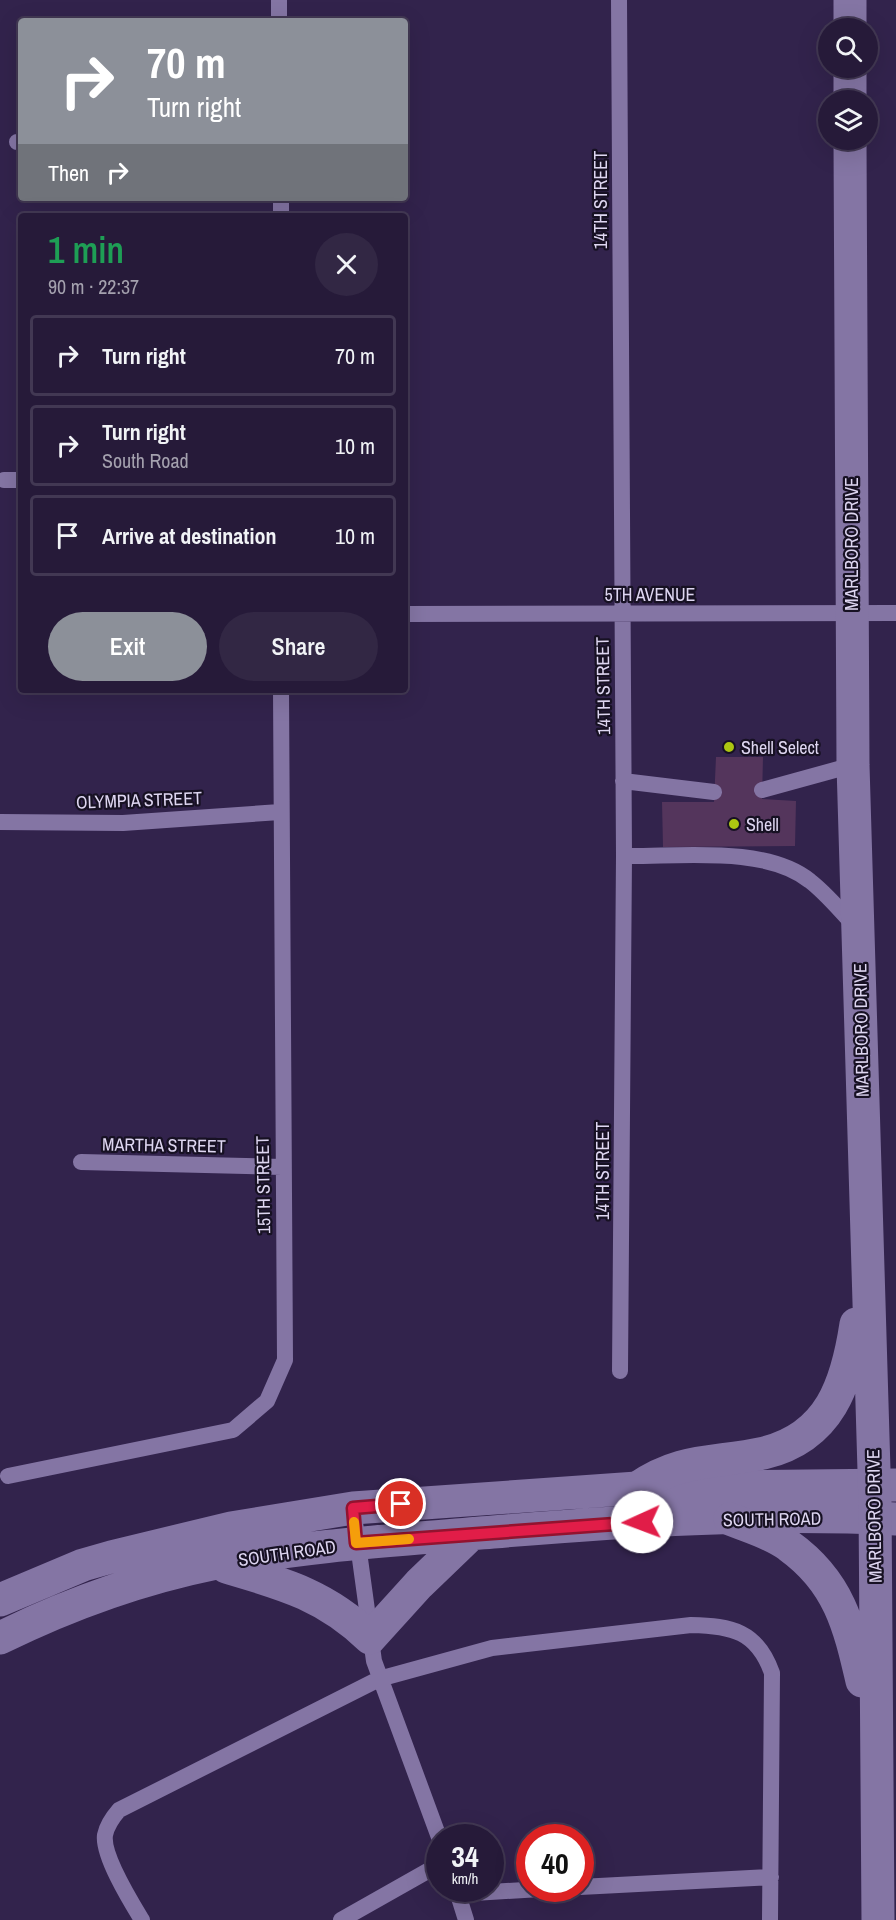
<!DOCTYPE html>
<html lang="en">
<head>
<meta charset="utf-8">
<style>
	:root { --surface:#261a39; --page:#322744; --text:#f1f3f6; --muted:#a4a1ae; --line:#423853; --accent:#8c9099 }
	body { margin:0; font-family:"Archivo Narrow",sans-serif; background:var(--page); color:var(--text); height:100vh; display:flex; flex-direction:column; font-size:22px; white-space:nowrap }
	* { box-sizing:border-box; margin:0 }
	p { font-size:20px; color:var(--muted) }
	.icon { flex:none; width:33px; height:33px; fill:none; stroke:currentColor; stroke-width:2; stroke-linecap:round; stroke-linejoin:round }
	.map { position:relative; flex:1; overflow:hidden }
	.drawer { position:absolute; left:18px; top:213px; width:390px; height:480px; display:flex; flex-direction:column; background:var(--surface); border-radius:6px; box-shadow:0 6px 24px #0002,0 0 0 2px var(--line) }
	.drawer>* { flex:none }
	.guide { position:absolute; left:18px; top:18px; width:390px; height:183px; border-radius:6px; box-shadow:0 6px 24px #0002,0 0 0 2px var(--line); background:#8c9099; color:#fff; overflow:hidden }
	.tools { position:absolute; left:818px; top:18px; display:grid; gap:12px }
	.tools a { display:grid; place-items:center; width:60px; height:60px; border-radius:50%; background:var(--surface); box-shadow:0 6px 24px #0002,0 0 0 2px var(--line); font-size:30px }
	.speed { position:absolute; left:426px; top:1824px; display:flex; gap:12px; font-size:30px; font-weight:700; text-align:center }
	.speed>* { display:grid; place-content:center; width:78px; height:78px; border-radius:50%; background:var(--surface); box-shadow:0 6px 24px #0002,0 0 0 2px var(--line); line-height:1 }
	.speed small { font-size:15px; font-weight:400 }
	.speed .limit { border:9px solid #d22; background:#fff; color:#111 }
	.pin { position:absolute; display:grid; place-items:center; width:51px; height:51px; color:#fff; margin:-26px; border:3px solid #fff; border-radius:50%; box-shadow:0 2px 6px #0007 }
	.me { position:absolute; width:66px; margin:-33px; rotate:268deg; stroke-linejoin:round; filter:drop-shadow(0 0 4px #0008) }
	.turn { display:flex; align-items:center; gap:21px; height:126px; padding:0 30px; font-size:27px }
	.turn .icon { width:78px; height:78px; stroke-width:2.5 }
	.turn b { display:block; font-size:42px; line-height:51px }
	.then { display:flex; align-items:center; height:57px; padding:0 30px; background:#0003; gap:12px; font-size:22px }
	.round { display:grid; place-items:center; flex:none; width:63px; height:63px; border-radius:32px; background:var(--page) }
	.summary { display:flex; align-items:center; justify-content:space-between; height:102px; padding:0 30px }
	h1 { font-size:36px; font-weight:600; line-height:45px; color:#1e9e55 }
	.button { display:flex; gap:12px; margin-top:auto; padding:12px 30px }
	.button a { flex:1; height:69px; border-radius:36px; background:var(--accent); color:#fff; font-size:24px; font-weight:600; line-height:69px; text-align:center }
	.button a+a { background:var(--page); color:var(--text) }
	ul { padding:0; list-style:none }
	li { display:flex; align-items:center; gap:18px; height:81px; margin:0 12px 9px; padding:0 18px; border:3px solid var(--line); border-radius:6px }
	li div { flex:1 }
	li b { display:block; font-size:22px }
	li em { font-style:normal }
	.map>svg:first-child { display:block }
	.building { fill:#54355c }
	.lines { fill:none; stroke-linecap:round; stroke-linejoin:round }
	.service { stroke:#8475a4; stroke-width:16 }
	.tertiary { stroke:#8475a4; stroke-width:33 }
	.secondary { stroke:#8475a4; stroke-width:33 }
	.route-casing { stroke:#92132f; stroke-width:15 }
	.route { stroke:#e11d48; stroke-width:10 }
	.slow { stroke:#f59e0b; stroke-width:10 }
	.poi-dot { fill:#acc611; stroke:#171123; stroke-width:2 }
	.labels { text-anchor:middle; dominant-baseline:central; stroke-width:4.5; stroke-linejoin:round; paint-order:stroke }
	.street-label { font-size:18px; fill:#ded6f1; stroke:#171123 }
	.poi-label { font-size:18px; fill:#ded6f1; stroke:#171123; text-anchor:start }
</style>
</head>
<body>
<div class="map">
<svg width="896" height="1920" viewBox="0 0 896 1920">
	<rect width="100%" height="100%" fill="#32234c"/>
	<path class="building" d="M 716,757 L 763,757 L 762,799 L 796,801 L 795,846 L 663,847 L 662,802 L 714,802 Z"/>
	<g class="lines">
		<path class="service" d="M 279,0 L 279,21
			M 619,0 L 624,856 L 620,1371
			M 17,142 L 21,142
			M 281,198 L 281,216
			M 4,480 L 21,480
			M 405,614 L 896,613
			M 623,781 L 714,792
			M 762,790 L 853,765
			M 0,822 L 123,823 L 280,812
			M 624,856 C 678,857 766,845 810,881 C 827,894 841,912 856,927
			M 81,1162 L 282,1167
			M 8,1476 L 233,1430 L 267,1401 L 285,1360 L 281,690
			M 353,1508 L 374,1661 L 440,1840
			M 580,1887 L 771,1877
			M 456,1888 L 466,1920
			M 458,1894 L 557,1888
			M 142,1920 C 131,1902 102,1855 105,1835 C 107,1825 112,1818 119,1810 L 379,1679 L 492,1648 L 691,1625 C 732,1626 757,1631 772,1673 L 770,1920
			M 341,1920 L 440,1864"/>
		<path class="tertiary" d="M 226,1567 C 284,1584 325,1595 370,1638 L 419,1584 L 471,1534
			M 0,1600 L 83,1565 L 111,1557 L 231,1528 L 353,1508 L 637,1488 L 896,1485
			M 0,1638 C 67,1605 142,1578 216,1563 C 307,1545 401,1540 493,1532 C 626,1521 762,1512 896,1519"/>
		<path class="secondary" d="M 850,0 L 850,28
			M 850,68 L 850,100
			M 850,140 L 853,765 L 875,1504 L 878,1920
			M 637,1488 C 682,1457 714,1464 764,1453 C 830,1437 847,1384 856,1324
			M 730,1519 C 749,1527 772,1533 789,1546 C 839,1582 849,1625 862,1681"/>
	</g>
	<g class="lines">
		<defs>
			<path id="route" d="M 401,1504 L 353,1508 L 356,1543 L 642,1522"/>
		</defs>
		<use href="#route" class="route-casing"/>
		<use href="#route" class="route"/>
		<path class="slow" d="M 354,1522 L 356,1543 L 409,1539"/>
	</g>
	<g class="poi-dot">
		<circle cx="729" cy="747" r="6"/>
		<circle cx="734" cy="824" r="6"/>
	</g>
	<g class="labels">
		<g class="street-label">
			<text transform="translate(600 200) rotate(-90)">14TH STREET</text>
			<text transform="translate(851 544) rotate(-90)">MARLBORO DRIVE</text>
			<text x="650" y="594">5TH AVENUE</text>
			<text transform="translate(603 686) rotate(-91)">14TH STREET</text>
			<text transform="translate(139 800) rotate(-2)">OLYMPIA STREET</text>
			<text transform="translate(861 1030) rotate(-91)">MARLBORO DRIVE</text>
			<text transform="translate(164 1145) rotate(1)">MARTHA STREET</text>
			<text transform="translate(602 1171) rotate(-90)">14TH STREET</text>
			<text transform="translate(263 1185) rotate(-91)">15TH STREET</text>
			<text transform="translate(874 1516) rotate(-91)">MARLBORO DRIVE</text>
			<text transform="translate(772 1519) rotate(-1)">SOUTH ROAD</text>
			<text transform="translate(287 1553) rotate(-8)">SOUTH ROAD</text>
		</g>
		<g class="poi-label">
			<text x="741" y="747">Shell Select</text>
			<text x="746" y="824">Shell</text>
		</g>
	</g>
</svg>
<div class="tools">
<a><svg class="icon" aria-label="search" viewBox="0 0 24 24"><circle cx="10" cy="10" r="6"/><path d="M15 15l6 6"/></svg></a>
<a><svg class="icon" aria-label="layers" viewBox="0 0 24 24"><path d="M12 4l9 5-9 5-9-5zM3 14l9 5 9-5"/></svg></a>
</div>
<div class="speed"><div>34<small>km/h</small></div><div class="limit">40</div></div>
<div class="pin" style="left:401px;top:1504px;background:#d93025"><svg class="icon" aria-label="arrive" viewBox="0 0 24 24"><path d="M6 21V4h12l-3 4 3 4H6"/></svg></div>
<svg class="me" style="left:642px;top:1522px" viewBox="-20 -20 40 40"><circle r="19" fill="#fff"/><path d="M0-13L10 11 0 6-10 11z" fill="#e11d48"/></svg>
<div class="guide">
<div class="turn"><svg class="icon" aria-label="right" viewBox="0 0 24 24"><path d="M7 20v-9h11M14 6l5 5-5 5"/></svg><div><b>70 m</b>Turn right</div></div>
<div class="then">Then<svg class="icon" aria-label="right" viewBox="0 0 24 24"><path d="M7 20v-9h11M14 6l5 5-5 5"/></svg></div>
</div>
<section class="drawer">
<div class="summary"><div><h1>1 min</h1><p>90 m · 22:37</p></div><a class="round"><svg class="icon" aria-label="close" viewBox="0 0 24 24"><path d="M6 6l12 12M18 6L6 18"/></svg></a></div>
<ul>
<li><svg class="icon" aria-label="right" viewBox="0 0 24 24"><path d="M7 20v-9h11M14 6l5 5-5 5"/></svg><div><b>Turn right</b></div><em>70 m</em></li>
<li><svg class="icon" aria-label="right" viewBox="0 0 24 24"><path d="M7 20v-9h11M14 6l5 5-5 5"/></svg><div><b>Turn right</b><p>South Road</p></div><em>10 m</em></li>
<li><svg class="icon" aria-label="arrive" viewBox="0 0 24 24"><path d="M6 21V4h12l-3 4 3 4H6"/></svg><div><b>Arrive at destination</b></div><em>10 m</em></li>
</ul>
<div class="button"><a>Exit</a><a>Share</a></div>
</section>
</div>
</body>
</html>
